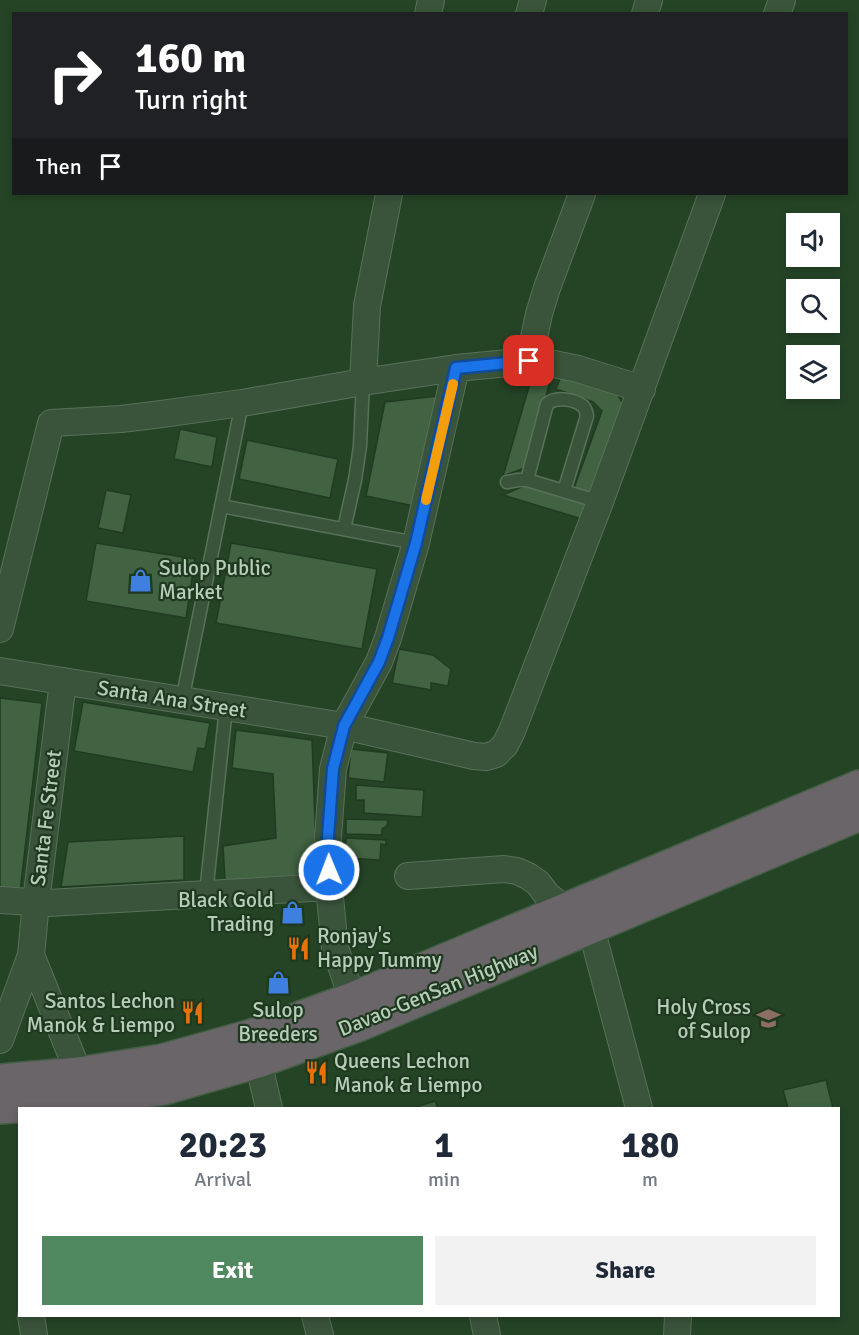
<!DOCTYPE html>
<html lang="en">
<head>
<meta charset="utf-8">
<style>
	:root { --surface:#fff; --page:#f2f2f3; --text:#1f2937; --muted:#747a83; --accent:#508960 }
	body { margin:0; font-family:Signika,sans-serif; background:var(--page); color:var(--text); height:100vh; display:flex; flex-direction:column; font-size:22px; white-space:nowrap }
	* { box-sizing:border-box; margin:0 }
	p { font-size:20px; color:var(--muted) }
	.icon { flex:none; width:33px; height:33px; fill:none; stroke:currentColor; stroke-width:2; stroke-linecap:round; stroke-linejoin:round }
	.map { position:relative; flex:1; overflow:hidden }
	.sheet { position:absolute; left:18px; top:1107px; width:822px; height:210px; display:flex; flex-direction:column; background:var(--surface); border-radius:0px; box-shadow:0 3px 9px #0003 }
	.sheet>* { flex:none }
	.hud { position:absolute; left:12px; top:12px; width:836px; height:183px; border-radius:0px; box-shadow:0 3px 9px #0003; background:#202124; color:#fff; overflow:hidden }
	.controls { position:absolute; left:786px; top:213px; display:grid; gap:12px }
	.controls a { display:grid; place-items:center; width:54px; height:54px; border-radius:0px; background:var(--surface); box-shadow:0 3px 9px #0003; font-size:30px }
	.pin { position:absolute; display:grid; place-items:center; width:51px; height:51px; color:#fff; margin:-26px; border-radius:12px; box-shadow:0 3px 9px #0006 }
	.me { position:absolute; width:66px; margin:-33px; rotate:359deg; stroke-linejoin:round; filter:drop-shadow(0 0 4px #0008) }
	.turn { display:flex; align-items:center; gap:21px; height:126px; padding:0 24px; font-size:27px }
	.turn .icon { width:78px; height:78px; stroke-width:2.5 }
	.turn b { display:block; font-size:42px; line-height:51px }
	.then { display:flex; align-items:center; height:57px; padding:0 24px; background:#0003; gap:12px; font-size:22px }
	.eta { display:flex; justify-content:space-evenly; align-items:center; height:102px; text-align:center }
	.eta b { font-size:36px; font-weight:800; line-height:42px }
	.cta { display:flex; gap:12px; margin-top:auto; padding:12px 24px }
	.cta a { flex:1; height:69px; border-radius:0px; background:var(--accent); color:#fff; font-size:24px; font-weight:800; line-height:69px; text-align:center }
	.cta a+a { background:var(--page); color:var(--text) }
	.map>svg:first-child { display:block }
	.building { fill:#416342; stroke:#203b21; stroke-width:1.5 }
	.lines { fill:none; stroke-linecap:round; stroke-linejoin:round }
	.service-casing { stroke:#587159; stroke-width:15 }
	.minor-casing { stroke:#587159; stroke-width:28 }
	.trunk-casing { stroke:#445e45; stroke-width:36 }
	.service { stroke:#3a543b; stroke-width:12 }
	.minor { stroke:#3a543b; stroke-width:26 }
	.trunk { stroke:#696568; stroke-width:33 }
	.route-casing { stroke:#114b97; stroke-width:15 }
	.route { stroke:#1a73e8; stroke-width:10 }
	.slow { stroke:#f59e0b; stroke-width:10 }
	.labels { text-anchor:middle; dominant-baseline:central; stroke-width:4.5; stroke-linejoin:round; paint-order:stroke }
	.poi-label { font-size:21px; fill:#b7cdb8; stroke:#1e391f; text-anchor:start }
	.street-label { font-size:21px; fill:#b7cdb8; stroke:#1e391f }
</style>
</head>
<body>
<div class="map">
<svg width="859" height="1335" viewBox="0 0 859 1335">
	<rect width="100%" height="100%" fill="#254426"/>
	<path class="building" d="M 563,371 L 615,390 L 623,404 L 591,494 L 574,488 L 602,411 L 593,402 L 556,389 Z
		M 533,373 L 551,378 L 527,467 L 503,476 Z
		M 438,396 L 414,506 L 366,496 L 385,402 Z
		M 180,429 L 217,437 L 212,467 L 174,459 Z
		M 247,440 L 338,459 L 330,498 L 239,479 Z
		M 526,485 L 587,503 L 582,519 L 503,495 Z
		M 106,490 L 131,495 L 123,533 L 98,528 Z
		M 96,543 L 195,559 L 186,618 L 86,601 Z
		M 231,543 L 377,569 L 362,649 L 216,623 Z
		M 399,649 L 433,655 L 451,669 L 448,686 L 431,683 L 431,690 L 392,683 Z
		M 0,698 L 42,703 L 20,892 L 0,890 Z
		M 83,702 L 210,723 L 205,749 L 198,748 L 193,772 L 74,751 Z
		M 236,730 L 312,740 L 317,874 L 225,881 L 223,846 L 276,838 L 273,774 L 232,768 Z
		M 351,749 L 388,753 L 384,782 L 348,778 Z
		M 356,785 L 424,790 L 422,817 L 364,813 L 364,800 L 356,800 Z
		M 346,819 L 388,820 L 387,826 L 382,829 L 382,835 L 346,834 Z
		M 184,836 L 184,880 L 61,887 L 68,842 Z
		M 346,838 L 386,840 L 386,845 L 381,844 L 380,860 L 345,858 Z
		M 826,1080 L 833,1108 L 788,1108 L 783,1090 Z
		M 435,1101 L 438,1108 L 413,1108 Z"/>
	<g class="lines">
		<defs>
			<path id="service" d="M 527,480 L 547,404 C 556,396 574,399 583,406 C 586,409 586,412 587,416 L 564,491
				M 507,482 L 518,480 L 527,480 L 600,502
				M 221,506 L 416,543
				M 344,529 L 355,480 L 360,446 L 363,382
				M 182,701 L 242,403
				M 206,893 L 226,708"/>
			<path id="minor" d="M 428,14 L 431,0
				M 529,14 L 533,0
				M 645,14 L 649,0
				M 777,14 L 782,0
				M 529,361 L 539,314 L 547,288 L 582,194
				M 363,382 L 367,306 L 389,194
				M 0,629 L 51,423 L 121,419 L 154,415 L 242,403 L 363,382 L 456,368 L 529,361 L 554,364 L 578,369 L 642,389
				M 0,671 L 344,726 L 474,756 L 486,757 L 496,754 L 505,745 L 512,731 L 600,502 L 712,194
				M 408,876 L 504,869 L 517,871 L 528,876 L 538,883 L 547,895 L 566,910
				M 0,900 L 48,903 L 329,887
				M 586,909 L 639,1108
				M 31,955 L 79,1074
				M 358,1015 L 335,948 L 329,887 L 328,837 L 333,769 L 344,726 L 379,662 L 388,638 L 416,543 L 456,368
				M 0,1040 L 31,955 L 36,902 L 63,681
				M 254,1044 L 269,1108
				M 31,1316 L 34,1335
				M 315,1316 L 320,1335
				M 483,1316 L 487,1335
				M 677,1335 L 678,1316"/>
			<path id="trunk" d="M 0,1081 L 79,1074 L 162,1061 L 252,1036 L 353,999 L 859,787
				M 0,1107 L 77,1101 L 164,1088 L 258,1061 L 360,1024 L 859,814"/>
		</defs>
		<use href="#service" class="service-casing"/>
		<use href="#minor" class="minor-casing"/>
		<use href="#trunk" class="trunk-casing"/>
		<use href="#service" class="service"/>
		<use href="#minor" class="minor"/>
		<use href="#trunk" class="trunk"/>
	</g>
	<g class="lines">
		<defs>
			<path id="route" d="M 329,870 L 328,837 L 333,769 L 344,726 L 379,662 L 388,638 L 416,543 L 456,368 L 529,361"/>
		</defs>
		<use href="#route" class="route-casing"/>
		<use href="#route" class="route"/>
		<path class="slow" d="M 426,500 L 453,384"/>
	</g>
	<defs>
		<symbol id="shop-bare" viewBox="-9 -9 18 18"><path d="M-5-2.5h2.3a2.7 3.5 0 0 1 5.4 0H5L5.5 6h-11ZM-1.5-2.5h3a1.5 2.3 0 0 0-3 0Z" fill="#3f7fe0" stroke="#1e391f" stroke-width="2.5" paint-order="stroke"/></symbol>
		<symbol id="restaurant-bare" viewBox="-9 -9 18 18"><path d="M-5-6h1v4h1v-4h1v4h1v-4h1v5L-1.5 .5V6h-2V.5L-5-1ZM5-6V6H3V1.5H1.5Q1.5-4 5-6Z" fill="#e8710a" stroke="#1e391f" stroke-width="2.5" paint-order="stroke"/></symbol>
		<symbol id="university-bare" viewBox="-9 -9 18 18"><path d="M0-5L7-2L0 1L-7-2ZM-4 1L0 2.5L4 1V4Q0 6-4 4Z" fill="#8d6e63" stroke="#1e391f" stroke-width="2.5" paint-order="stroke"/></symbol>
	</defs>
	<g fill-rule="evenodd">
		<use href="#shop-bare" x="124" y="564" width="33" height="33"/>
		<use href="#shop-bare" x="276" y="896" width="33" height="33"/>
		<use href="#restaurant-bare" x="282" y="932" width="33" height="33"/>
		<use href="#shop-bare" x="262" y="966" width="33" height="33"/>
		<use href="#restaurant-bare" x="176" y="996" width="33" height="33"/>
		<use href="#university-bare" x="752" y="1002" width="33" height="33"/>
		<use href="#restaurant-bare" x="300" y="1056" width="33" height="33"/>
	</g>
	<g class="labels">
		<g class="poi-label">
			<text x="159" y="568">Sulop Public<tspan x="159" dy="24">Market</tspan></text>
			<text x="274" y="900" text-anchor="end">Black Gold<tspan x="274" dy="24">Trading</tspan></text>
			<text x="317" y="936">Ronjay's<tspan x="317" dy="24">Happy Tummy</tspan></text>
			<text x="175" y="1001" text-anchor="end">Santos Lechon<tspan x="175" dy="24">Manok &amp; Liempo</tspan></text>
			<text x="751" y="1007" text-anchor="end">Holy Cross<tspan x="751" dy="24">of Sulop</tspan></text>
			<text x="278" y="1010" text-anchor="middle">Sulop<tspan x="278" dy="24">Breeders</tspan></text>
			<text x="334" y="1061">Queens Lechon<tspan x="334" dy="24">Manok &amp; Liempo</tspan></text>
		</g>
		<g class="street-label">
			<text transform="translate(172 699) rotate(9)">Santa Ana Street</text>
			<text transform="translate(46 818) rotate(-83)">Santa Fe Street</text>
			<text transform="translate(438 990) rotate(-22)">Davao-GenSan Highway</text>
		</g>
	</g>
</svg>
<div class="controls">
<a><svg class="icon" aria-label="sound" viewBox="0 0 24 24"><path d="M4 9h4l5-4v14l-5-4H4zM17 9q2 3 0 6"/></svg></a>
<a><svg class="icon" aria-label="search" viewBox="0 0 24 24"><circle cx="10" cy="10" r="6"/><path d="M15 15l6 6"/></svg></a>
<a><svg class="icon" aria-label="layers" viewBox="0 0 24 24"><path d="M12 4l9 5-9 5-9-5zM3 14l9 5 9-5"/></svg></a>
</div>
<div class="pin" style="left:529px;top:361px;background:#d93025"><svg class="icon" aria-label="arrive" viewBox="0 0 24 24"><path d="M6 21V4h12l-3 4 3 4H6"/></svg></div>
<svg class="me" style="left:329px;top:870px" viewBox="-20 -20 40 40"><circle r="17" fill="#1a73e8" stroke="#fff" stroke-width="3"/><path d="M0-11L8 9 0 5-8 9z" fill="#fff"/></svg>
<div class="hud">
<div class="turn"><svg class="icon" aria-label="right" viewBox="0 0 24 24"><path d="M7 20v-9h11M14 6l5 5-5 5"/></svg><div><b>160 m</b>Turn right</div></div>
<div class="then">Then<svg class="icon" aria-label="arrive" viewBox="0 0 24 24"><path d="M6 21V4h12l-3 4 3 4H6"/></svg></div>
</div>
<section class="sheet">
<div class="eta">
<div><b>20:23</b><p>Arrival</p></div>
<div><b>1</b><p>min</p></div>
<div><b>180</b><p>m</p></div>
</div>
<div class="cta"><a>Exit</a><a>Share</a></div>
</section>
</div>
</body>
</html>
